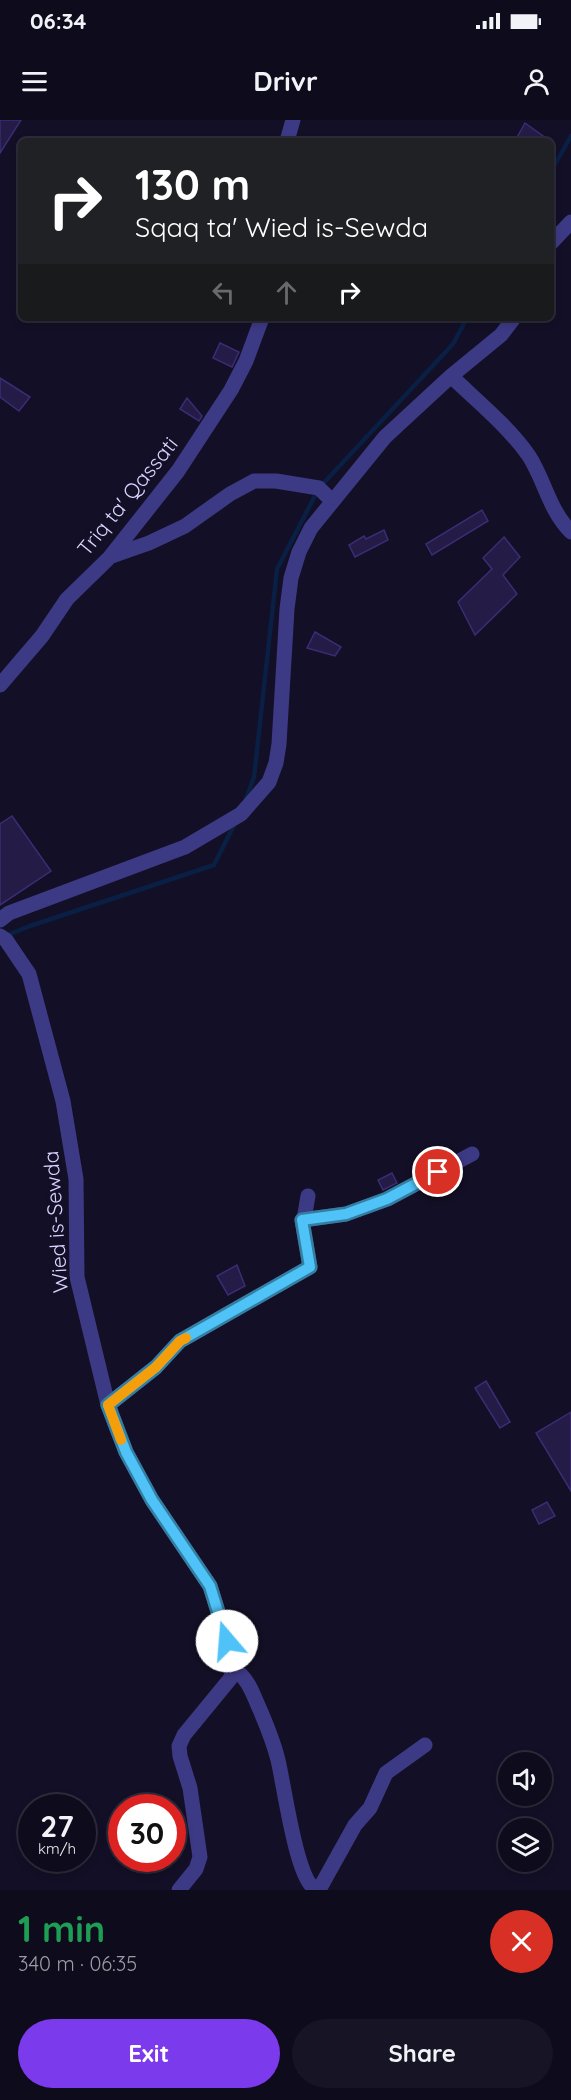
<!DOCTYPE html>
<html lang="en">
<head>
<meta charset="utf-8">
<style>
	:root { --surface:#0e0b1c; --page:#171425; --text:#f1f3f6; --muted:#9b9ba3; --line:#2e2b3b; --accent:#7c3aed }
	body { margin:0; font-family:Quicksand,sans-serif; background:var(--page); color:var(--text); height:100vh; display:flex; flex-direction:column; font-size:22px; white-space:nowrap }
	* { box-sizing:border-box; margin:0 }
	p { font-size:20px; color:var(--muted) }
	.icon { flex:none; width:33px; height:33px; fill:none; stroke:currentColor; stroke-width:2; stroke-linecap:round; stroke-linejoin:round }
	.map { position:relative; height:1770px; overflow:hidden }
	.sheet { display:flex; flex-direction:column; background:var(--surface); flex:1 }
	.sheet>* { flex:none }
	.guide { position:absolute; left:18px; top:18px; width:536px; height:183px; border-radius:9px; box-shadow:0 3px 9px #0003,0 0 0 2px var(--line); background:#202124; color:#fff; overflow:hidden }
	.fabs { position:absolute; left:498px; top:1632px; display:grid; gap:12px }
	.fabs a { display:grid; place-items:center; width:54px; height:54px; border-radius:50%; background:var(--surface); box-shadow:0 3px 9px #0003,0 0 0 2px var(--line); font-size:30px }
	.speed { position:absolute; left:18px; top:1674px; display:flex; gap:12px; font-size:30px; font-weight:700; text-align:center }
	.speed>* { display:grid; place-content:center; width:78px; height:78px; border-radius:50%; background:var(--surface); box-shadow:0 3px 9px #0003,0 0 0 2px var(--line); line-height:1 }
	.speed small { font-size:15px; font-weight:400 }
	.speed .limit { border:9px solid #d22; background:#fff; color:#111 }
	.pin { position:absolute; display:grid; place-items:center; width:51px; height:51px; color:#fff; margin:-26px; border:3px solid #fff; border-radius:50%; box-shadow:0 2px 6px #0007 }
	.me { position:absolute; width:66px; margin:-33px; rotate:342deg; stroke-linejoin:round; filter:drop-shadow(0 0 4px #0008) }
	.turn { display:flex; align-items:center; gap:21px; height:126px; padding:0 18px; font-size:27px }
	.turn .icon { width:78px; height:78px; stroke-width:2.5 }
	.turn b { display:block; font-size:42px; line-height:51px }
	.lanes { display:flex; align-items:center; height:57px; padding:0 18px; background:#0003; justify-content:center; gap:30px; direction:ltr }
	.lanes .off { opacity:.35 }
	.round { display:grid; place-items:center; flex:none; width:63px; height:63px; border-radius:32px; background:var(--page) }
	.headline { display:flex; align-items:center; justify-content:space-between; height:102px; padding:0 18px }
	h1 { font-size:36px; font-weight:700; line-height:45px; color:#1e9e55 }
	.button { display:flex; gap:12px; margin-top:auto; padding:12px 18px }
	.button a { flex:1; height:69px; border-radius:36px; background:var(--accent); color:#fff; font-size:24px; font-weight:700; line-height:69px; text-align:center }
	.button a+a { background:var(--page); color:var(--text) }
	.status { display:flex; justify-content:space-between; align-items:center; height:42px; padding:0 30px; background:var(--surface); direction:ltr }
	.status svg { height:16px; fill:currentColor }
	header { display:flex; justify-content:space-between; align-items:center; height:78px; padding:0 18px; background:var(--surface); font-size:27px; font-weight:700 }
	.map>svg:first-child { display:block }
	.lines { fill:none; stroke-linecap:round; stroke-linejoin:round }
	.stream { stroke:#0a1f44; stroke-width:4.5 }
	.building { fill:#241b47; stroke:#3b2d73; stroke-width:1.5 }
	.minor { stroke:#3d3a85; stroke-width:15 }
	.route-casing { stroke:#337fa1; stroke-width:15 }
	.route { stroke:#4fc3f7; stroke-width:10 }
	.slow { stroke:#f59e0b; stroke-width:10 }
	.labels { text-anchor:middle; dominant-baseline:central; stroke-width:6; stroke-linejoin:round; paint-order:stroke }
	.street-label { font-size:21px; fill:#d9d4ff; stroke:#130f26 }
</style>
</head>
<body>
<div class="status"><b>06:34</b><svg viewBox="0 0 49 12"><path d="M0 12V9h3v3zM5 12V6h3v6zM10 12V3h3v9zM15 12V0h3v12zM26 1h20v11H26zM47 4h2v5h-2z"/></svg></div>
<header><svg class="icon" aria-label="menu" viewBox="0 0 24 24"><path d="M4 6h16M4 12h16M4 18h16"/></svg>Drivr<svg class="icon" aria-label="person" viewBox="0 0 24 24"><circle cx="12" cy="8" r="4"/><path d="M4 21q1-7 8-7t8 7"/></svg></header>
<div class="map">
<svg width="571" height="1770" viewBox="0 0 571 1770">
	<rect width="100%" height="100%" fill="#130f26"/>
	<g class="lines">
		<path class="stream" d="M 550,53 L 571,16
			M 246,679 L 254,657 L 277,449 L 319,368 L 453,224 L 467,198
			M 5,816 L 30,806 L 214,745 L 235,703"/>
	</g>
	<path class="building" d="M 0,0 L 21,0 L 0,33 Z
		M 525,3 L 550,21 L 515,21 Z
		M 220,223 L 239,232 L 232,247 L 213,238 Z
		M 0,258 L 30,277 L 19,291 L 0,277 Z
		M 187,278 L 202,296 L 199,301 L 180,289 Z
		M 482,390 L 488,401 L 432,435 L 426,424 Z
		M 384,410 L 388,420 L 355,437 L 349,425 L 364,416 L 366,419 Z
		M 504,417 L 520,437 L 503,455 L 517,474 L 475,515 L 458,482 L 492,449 L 483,438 Z
		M 315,512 L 341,527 L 335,536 L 307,528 Z
		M 12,696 L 51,751 L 0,785 L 0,704 Z
		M 392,1053 L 397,1063 L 383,1070 L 378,1060 Z
		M 237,1145 L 245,1166 L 228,1175 L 217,1156 Z
		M 486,1261 L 510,1302 L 500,1308 L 475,1268 Z
		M 571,1292 L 571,1371 L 536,1313 Z
		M 547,1382 L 555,1396 L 539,1404 L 532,1390 Z"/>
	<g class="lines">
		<path class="minor" d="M 287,21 L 293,0
			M 550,124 L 571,102
			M 451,256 C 477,281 508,306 529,336 C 545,361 549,390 571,412
			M 112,436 L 149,423 L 185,406 L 230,374 L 254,361 L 276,361 L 319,368 L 332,381
			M 0,565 L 42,516 L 67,479 L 110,437 L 178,351 L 231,270 L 246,241 L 262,198
			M 0,800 L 9,793 L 185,727 L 241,694 L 269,662 L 276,643 L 279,624 L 287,489 L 291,458 L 299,432 L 311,408 L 385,317 L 451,256 L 501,215 L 514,198
			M 0,816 L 6,820 L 29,854 L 63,981 L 76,1059 L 77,1157 L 108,1285 L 126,1332 L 152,1380 L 210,1466 L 233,1539 L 234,1549 L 230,1559 L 184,1615 L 179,1626 L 180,1636 L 190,1668 L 200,1737 L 196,1749 L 179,1770
			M 304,1099 L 308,1076
			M 108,1285 L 156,1247 L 180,1221 L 310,1147 L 302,1100 L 346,1094 L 388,1079 L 472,1034
			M 234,1549 C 247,1558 251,1569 257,1583 C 265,1601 273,1620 278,1640 C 284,1665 296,1756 314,1768 L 321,1766 L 355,1705 L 370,1688 L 386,1653 L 425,1625"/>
	</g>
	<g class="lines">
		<defs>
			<path id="route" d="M 227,1521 L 210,1466 L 152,1380 L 126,1332 L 108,1285 L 156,1247 L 180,1221 L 310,1147 L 302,1100 L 346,1094 L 387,1079 L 438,1052"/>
		</defs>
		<use href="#route" class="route-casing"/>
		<use href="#route" class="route"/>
		<path class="slow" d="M 121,1320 L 108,1285 L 156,1247 L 180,1221 L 186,1218"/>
	</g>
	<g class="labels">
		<g class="street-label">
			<text transform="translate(127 376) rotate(-51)">Triq ta' Qassati</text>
			<text transform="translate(55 1102) rotate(-94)">Wied is-Sewda</text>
		</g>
	</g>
</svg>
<div class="fabs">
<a><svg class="icon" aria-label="sound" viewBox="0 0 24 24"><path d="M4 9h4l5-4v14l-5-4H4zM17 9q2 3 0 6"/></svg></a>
<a><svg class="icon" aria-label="layers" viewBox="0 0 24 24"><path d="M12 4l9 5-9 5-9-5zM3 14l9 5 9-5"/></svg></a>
</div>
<div class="speed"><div>27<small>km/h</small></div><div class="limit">30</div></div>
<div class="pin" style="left:438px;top:1052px;background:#d93025"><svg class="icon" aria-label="arrive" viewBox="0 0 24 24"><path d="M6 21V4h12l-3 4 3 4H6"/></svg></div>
<svg class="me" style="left:227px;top:1521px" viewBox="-20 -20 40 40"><circle r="19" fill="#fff"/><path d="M0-13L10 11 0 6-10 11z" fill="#4fc3f7"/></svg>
<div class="guide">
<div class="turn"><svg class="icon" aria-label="right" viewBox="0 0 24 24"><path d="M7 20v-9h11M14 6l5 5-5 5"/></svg><div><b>130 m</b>Sqaq ta' Wied is-Sewda</div></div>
<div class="lanes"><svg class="icon off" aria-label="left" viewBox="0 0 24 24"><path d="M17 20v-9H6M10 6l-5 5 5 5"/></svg><svg class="icon off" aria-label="ahead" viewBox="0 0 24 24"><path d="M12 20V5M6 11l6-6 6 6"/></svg><svg class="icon" aria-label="right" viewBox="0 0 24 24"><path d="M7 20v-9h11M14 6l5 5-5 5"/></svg></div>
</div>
</div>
<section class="sheet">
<div class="headline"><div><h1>1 min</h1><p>340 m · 06:35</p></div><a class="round" style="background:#d93025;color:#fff"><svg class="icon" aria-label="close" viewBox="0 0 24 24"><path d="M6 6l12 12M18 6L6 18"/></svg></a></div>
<div class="button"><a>Exit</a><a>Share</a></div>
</section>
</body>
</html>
